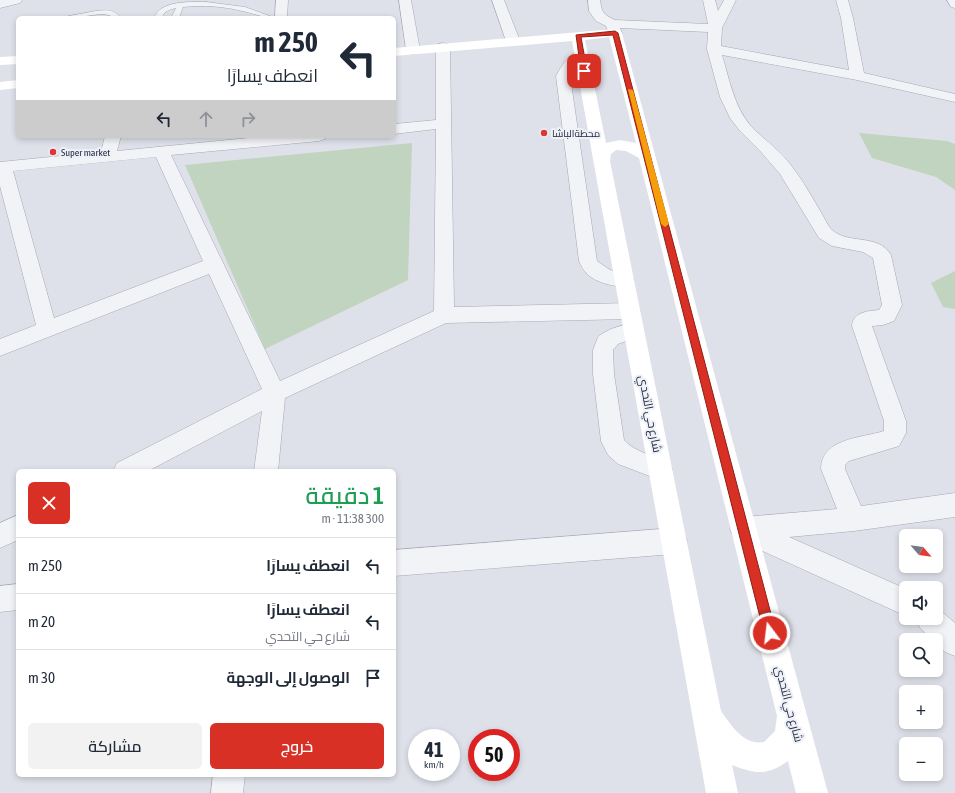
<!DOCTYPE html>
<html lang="ar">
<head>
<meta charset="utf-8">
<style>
	:root { --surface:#fff; --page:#f2f2f3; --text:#1f2937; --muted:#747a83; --line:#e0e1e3; --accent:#d93025 }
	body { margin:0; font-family:"Asap Condensed",Cairo,sans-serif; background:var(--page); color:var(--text); direction:rtl; height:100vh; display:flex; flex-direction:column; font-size:15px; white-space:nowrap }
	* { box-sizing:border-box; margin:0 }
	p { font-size:13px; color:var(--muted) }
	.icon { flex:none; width:22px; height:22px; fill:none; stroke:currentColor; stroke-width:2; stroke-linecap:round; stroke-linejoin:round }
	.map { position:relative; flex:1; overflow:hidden; direction:ltr }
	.side { position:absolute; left:16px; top:469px; width:380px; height:308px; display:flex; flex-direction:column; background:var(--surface); border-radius:6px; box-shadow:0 2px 6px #0003; direction:rtl }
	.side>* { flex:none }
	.banner { position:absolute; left:16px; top:16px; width:380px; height:122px; border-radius:6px; box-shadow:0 2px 6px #0003; direction:rtl; background:#fff; color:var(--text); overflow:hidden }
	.needle { width:26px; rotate:118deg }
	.fabs { position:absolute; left:899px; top:529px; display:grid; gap:8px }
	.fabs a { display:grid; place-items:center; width:44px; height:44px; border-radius:6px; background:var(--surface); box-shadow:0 2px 6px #0003; font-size:20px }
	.speed { position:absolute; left:408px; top:729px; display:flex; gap:8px; font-size:20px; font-weight:700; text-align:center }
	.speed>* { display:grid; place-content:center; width:52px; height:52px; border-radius:50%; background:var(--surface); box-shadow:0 2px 6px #0003; line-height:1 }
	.speed small { font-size:10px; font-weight:400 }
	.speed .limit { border:6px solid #d22; background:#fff; color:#111 }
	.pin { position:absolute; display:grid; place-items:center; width:34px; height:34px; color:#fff; margin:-17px; border-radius:8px; box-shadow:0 2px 6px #0006 }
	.me { position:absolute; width:44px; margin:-22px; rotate:345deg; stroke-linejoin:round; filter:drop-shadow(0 0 3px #0008) }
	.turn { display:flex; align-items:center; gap:14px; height:84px; padding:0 12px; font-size:18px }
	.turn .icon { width:52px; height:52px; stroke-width:2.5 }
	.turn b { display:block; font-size:28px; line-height:34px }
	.lanes { display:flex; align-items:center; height:38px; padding:0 12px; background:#0003; justify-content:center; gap:20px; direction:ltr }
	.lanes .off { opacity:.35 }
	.round { display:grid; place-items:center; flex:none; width:42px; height:42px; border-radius:6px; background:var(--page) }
	.headline { display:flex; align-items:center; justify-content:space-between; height:68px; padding:0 12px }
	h1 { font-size:24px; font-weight:600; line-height:30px; color:#1e9e55 }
	.action { display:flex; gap:8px; margin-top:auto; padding:8px 12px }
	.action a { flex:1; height:46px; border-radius:6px; background:var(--accent); color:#fff; font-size:16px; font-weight:600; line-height:46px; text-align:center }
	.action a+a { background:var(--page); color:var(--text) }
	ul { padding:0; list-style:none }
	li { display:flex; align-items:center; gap:12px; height:56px; padding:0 12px; border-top:1px solid var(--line) }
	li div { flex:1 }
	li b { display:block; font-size:15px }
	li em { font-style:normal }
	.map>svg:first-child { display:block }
	.green { fill:#c1d4bf }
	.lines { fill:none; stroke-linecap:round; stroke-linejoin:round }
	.service-casing { stroke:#a4a7b4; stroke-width:1 }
	.minor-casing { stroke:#a4a7b4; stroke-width:1 }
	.tertiary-casing { stroke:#a4a7b4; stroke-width:1 }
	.service { fill:#f2f3f7; fill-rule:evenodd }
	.minor { fill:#f2f3f7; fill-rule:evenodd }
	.tertiary { fill:#f2f3f7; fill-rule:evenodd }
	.secondary { fill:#fff; fill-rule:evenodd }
	.route { fill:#d93025; stroke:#8d1f18 }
	.slow { fill:#f59e0b }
	.poi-dot { fill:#db3739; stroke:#eef1f7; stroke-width:1.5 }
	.labels { text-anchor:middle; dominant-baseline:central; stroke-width:4; stroke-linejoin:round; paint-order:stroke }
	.far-poi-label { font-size:10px; fill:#262c42; stroke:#eef1f7; text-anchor:start }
	.street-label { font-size:12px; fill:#262c42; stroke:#eef1f7 }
</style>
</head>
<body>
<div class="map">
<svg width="955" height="793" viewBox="0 0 955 793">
	<rect width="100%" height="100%" fill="#dfe1ea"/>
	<path class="green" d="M 859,133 L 947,141 L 955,144 L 955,190 L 936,177 L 872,158 Z
		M 412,143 L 408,280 L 265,349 L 185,165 Z
		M 955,271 L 955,309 L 943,307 L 931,283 Z"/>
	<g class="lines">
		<defs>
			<path id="service" d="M 206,2 L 245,7 L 275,18 C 263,18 253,13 242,11 C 222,6 203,5 183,7 L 179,18 L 171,18 L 176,8 C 168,10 164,11 162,18 L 154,18 C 161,0 190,2 206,2 Z
				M 96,11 C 106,10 114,9 121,18 C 113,18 109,14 102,14 C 89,15 78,18 65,18 L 69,16 Z"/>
			<path id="minor" d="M 0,0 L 22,0 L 20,3 L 0,8 Z
				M 399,0 L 411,0 L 420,50 L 418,53 L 413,54 L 408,53 L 406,50 Z
				M 492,0 L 504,0 L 520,41 L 518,44 L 508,44 L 506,41 Z
				M 588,0 L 600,0 C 602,13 603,14 615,20 L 708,24 L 703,0 L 715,0 L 718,11 L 724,0 L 736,0 L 722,28 L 721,46 L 849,70 L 841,18 L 836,0 L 848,0 L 853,18 L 864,73 L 955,94 L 955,102 L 857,80 L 722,55 C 729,78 734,106 750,125 C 764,140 781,151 793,168 C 804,182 813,199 822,214 C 825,219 828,226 832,230 C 849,245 878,233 891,255 L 902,305 L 894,321 L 883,325 L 872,326 L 906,421 L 906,433 L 899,446 L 849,461 L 845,465 L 845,469 L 861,506 L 955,493 L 955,517 L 854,531 L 789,537 L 906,589 L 906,616 L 734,538 L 730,529 L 734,520 L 743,517 L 837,509 L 821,469 C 821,438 862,438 884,431 L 884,421 L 852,326 C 853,312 868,311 879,310 L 882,305 L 873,258 L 863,252 L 832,246 L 819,238 L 780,174 L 761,152 L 740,131 L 730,118 L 720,97 L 707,49 L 708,32 L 620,28 L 622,33 L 620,36 L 610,36 L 606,26 L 596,21 L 589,11 Z
				M 947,0 L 955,0 L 955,8 L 951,7 Z
				M 443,43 L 448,44 L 450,47 L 454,307 L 630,303 L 637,306 L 640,311 L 637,316 L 630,319 L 446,323 L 285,398 L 278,471 L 254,471 L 262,411 L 148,471 L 113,471 L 117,463 L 262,389 L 209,274 L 0,356 L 0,339 L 36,325 L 0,186 L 0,162 L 101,152 L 105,136 L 121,136 L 117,151 L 269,136 L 327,136 L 325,139 L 319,141 L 171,155 L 280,381 L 434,311 L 436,129 L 394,134 L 394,124 L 436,120 L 436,47 L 438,44 ZM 156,157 L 203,261 L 54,318 L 13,171 Z
				M 581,51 L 586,52 L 588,55 L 575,66 L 570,76 L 597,261 L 610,270 L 631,275 L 634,280 L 631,285 C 618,289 598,283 588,275 C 584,271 581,266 579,261 L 556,76 C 562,65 568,54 581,51 Z
				M 633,322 L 640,324 L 643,330 L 640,336 L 618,344 L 613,350 L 614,374 L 624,440 C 636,453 653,455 668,461 L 672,469 L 668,477 L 660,480 L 618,464 L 608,455 L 601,441 L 593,374 L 593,350 L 598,337 L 600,335 L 611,329 Z
				M 18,515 L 18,540 L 0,548 L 0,523 Z
				M 674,528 L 683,532 L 687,541 L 683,550 L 674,554 L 394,576 L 394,550 Z
				M 18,584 L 18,610 L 0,612 L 0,586 Z
				M 936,607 L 955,623 L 955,656 L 945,652 L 936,643 L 936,640 L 933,640 L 920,628 L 916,618 L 936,618 Z
				M 213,775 L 245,775 L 243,793 L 211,793 Z"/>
			<path id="tertiary" d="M 276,0 L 288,0 L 287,18 L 275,18 Z"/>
		</defs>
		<use href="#service" class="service-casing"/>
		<use href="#minor" class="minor-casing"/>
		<use href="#tertiary" class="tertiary-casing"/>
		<use href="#service" class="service"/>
		<use href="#minor" class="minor"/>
		<use href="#tertiary" class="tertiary"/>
		<path class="secondary" d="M 615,29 L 620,30 L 622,33 L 828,793 L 796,793 L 788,761 C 767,776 755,774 732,765 L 738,793 L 706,793 L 572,41 L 394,56 L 394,48 ZM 609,37 L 636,143 L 620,140 L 606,143 L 585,40 ZM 616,150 L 626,151 L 639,158 L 777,716 L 775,731 L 764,742 C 744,746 731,725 721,711 L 610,161 L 611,154 Z
			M 18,56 L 18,64 L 0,65 L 0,57 Z
			M 18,80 L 18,88 L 0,90 L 0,82 Z"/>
	</g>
	<path class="route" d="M 615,31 L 618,33 L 776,633 L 774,637 L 770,639 L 766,637 L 764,633 L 613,35 L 581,37 L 587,71 L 584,73 L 581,71 L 576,35 Z"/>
	<path class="slow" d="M 628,89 L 633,90 L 669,224 L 665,227 L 661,224 Z"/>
	<g class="poi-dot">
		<circle cx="544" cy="133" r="4"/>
		<circle cx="53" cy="152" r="4"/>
	</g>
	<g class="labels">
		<g class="far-poi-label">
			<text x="552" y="133">محطةالباشا</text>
			<text x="61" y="152">Super market</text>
		</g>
		<g class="street-label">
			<text transform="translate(650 414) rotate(79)">شارع حي التحدي</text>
			<text transform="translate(789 704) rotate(75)">شارع حي التحدي</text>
		</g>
	</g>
</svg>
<div class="fabs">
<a><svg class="needle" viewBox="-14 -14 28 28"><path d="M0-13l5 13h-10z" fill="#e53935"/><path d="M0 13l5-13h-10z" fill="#747a83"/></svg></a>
<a><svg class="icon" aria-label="sound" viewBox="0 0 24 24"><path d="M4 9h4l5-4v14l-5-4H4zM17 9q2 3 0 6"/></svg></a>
<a><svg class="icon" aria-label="search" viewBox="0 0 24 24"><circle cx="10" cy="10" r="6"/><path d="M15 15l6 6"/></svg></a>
<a>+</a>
<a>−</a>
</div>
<div class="speed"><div>41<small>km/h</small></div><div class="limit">50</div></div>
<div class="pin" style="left:584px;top:71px;background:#d93025"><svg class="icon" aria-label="arrive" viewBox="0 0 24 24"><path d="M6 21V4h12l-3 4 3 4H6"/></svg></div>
<svg class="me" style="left:770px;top:633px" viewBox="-20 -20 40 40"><circle r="17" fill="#d93025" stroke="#fff" stroke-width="3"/><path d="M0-11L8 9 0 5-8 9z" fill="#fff"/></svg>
<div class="banner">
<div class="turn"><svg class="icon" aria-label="left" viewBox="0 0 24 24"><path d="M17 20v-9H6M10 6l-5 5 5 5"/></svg><div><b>250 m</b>انعطف يسارًا</div></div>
<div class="lanes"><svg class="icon" aria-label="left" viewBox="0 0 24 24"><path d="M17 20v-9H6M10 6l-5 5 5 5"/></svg><svg class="icon off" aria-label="ahead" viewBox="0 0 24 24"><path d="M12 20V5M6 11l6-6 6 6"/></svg><svg class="icon off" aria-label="right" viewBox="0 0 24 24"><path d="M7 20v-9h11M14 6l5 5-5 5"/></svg></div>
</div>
<section class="side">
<div class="headline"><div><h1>1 دقيقة</h1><p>300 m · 11:38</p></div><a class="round" style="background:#d93025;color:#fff"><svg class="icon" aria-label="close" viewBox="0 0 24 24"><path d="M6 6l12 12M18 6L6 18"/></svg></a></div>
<ul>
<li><svg class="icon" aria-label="left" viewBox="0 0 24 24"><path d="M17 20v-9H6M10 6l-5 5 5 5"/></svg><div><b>انعطف يسارًا</b></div><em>250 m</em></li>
<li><svg class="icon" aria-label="left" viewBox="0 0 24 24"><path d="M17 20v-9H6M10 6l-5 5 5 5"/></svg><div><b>انعطف يسارًا</b><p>شارع حي التحدي</p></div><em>20 m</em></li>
<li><svg class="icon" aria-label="arrive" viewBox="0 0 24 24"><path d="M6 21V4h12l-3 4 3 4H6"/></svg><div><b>الوصول إلى الوجهة</b></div><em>30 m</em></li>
</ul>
<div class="action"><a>خروج</a><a>مشاركة</a></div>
</section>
</div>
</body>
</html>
